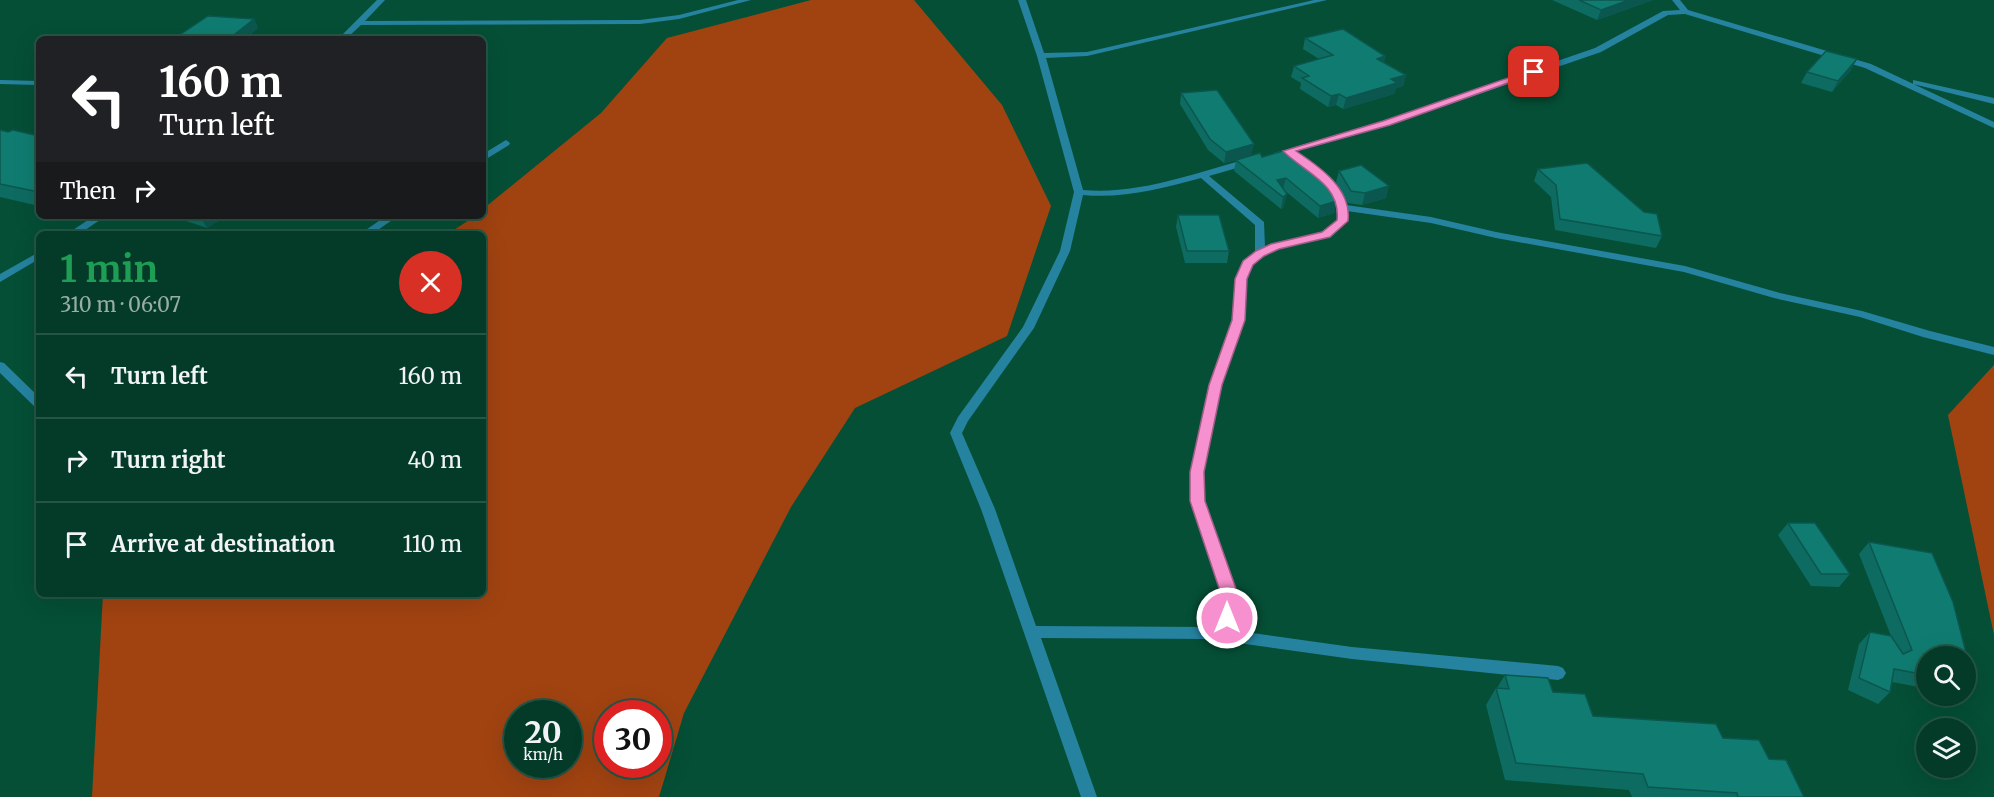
<!DOCTYPE html>
<html lang="en">
<head>
<meta charset="utf-8">
<style>
	:root { --surface:#043b28; --page:#0d4230; --text:#f1f3f6; --muted:#97ada8; --line:#255545 }
	body { margin:0; font-family:Merriweather,serif; background:var(--page); color:var(--text); height:100vh; display:flex; flex-direction:column; font-size:22px; white-space:nowrap }
	* { box-sizing:border-box; margin:0 }
	p { font-size:20px; color:var(--muted) }
	.icon { flex:none; width:33px; height:33px; fill:none; stroke:currentColor; stroke-width:2; stroke-linecap:round; stroke-linejoin:round }
	.map { position:relative; flex:1; overflow:hidden }
	.details { position:absolute; left:36px; top:231px; width:450px; height:366px; display:flex; flex-direction:column; background:var(--surface); border-radius:9px; box-shadow:0 6px 24px #0002,0 0 0 2px var(--line) }
	.details>* { flex:none }
	.guide { position:absolute; left:36px; top:36px; width:450px; height:183px; border-radius:9px; box-shadow:0 6px 24px #0002,0 0 0 2px var(--line); background:#202124; color:#fff; overflow:hidden }
	.controls { position:absolute; left:1916px; top:646px; display:grid; gap:12px }
	.controls a { display:grid; place-items:center; width:60px; height:60px; border-radius:50%; background:var(--surface); box-shadow:0 6px 24px #0002,0 0 0 2px var(--line); font-size:30px }
	.speed { position:absolute; left:504px; top:700px; display:flex; gap:12px; font-size:30px; font-weight:700; text-align:center }
	.speed>* { display:grid; place-content:center; width:78px; height:78px; border-radius:50%; background:var(--surface); box-shadow:0 6px 24px #0002,0 0 0 2px var(--line); line-height:1 }
	.speed small { font-size:15px; font-weight:400 }
	.speed .limit { border:9px solid #d22; background:#fff; color:#111 }
	.pin { position:absolute; display:grid; place-items:center; width:51px; height:51px; color:#fff; margin:-26px; border-radius:12px; box-shadow:0 3px 9px #0006 }
	.me { position:absolute; width:66px; margin:-33px; rotate:0deg; stroke-linejoin:round; filter:drop-shadow(0 0 4px #0008) }
	.turn { display:flex; align-items:center; gap:21px; height:126px; padding:0 24px; font-size:27px }
	.turn .icon { width:78px; height:78px; stroke-width:2.5 }
	.turn b { display:block; font-size:42px; line-height:51px }
	.then { display:flex; align-items:center; height:57px; padding:0 24px; background:#0003; gap:12px; font-size:22px }
	.round { display:grid; place-items:center; flex:none; width:63px; height:63px; border-radius:32px; background:var(--page) }
	.summary { display:flex; align-items:center; justify-content:space-between; height:102px; padding:0 24px }
	h1 { font-size:36px; font-weight:700; line-height:45px; color:#1e9e55 }
	ul { padding:0; list-style:none }
	li { display:flex; align-items:center; gap:18px; height:84px; padding:0 24px; border-top:2px solid var(--line) }
	li div { flex:1 }
	li b { display:block; font-size:22px }
	li em { font-style:normal }
	.map>svg:first-child { display:block }
	.green { fill:#a14311; fill-rule:evenodd }
	.lines { fill:none; stroke-linecap:round; stroke-linejoin:round }
	.street { fill:#2583a0; fill-rule:evenodd }
	.wall { fill:#0e6b61 }
	.shaded-wall { fill:#0b574f }
	.building { fill:#107c71; stroke:#0b574f; stroke-width:1.5 }
	.route { fill:#f790cf; stroke:#a15e87; stroke-width:1.5 }
</style>
</head>
<body>
<div class="map">
<svg width="1994" height="797" viewBox="0 0 1994 797">
	<rect width="100%" height="100%" fill="#054f36"/>
	<path class="green" d="M 811,0 L 914,0 L 1002,105 L 1051,206 L 1007,336 L 855,408 L 791,507 L 684,713 L 659,797 L 92,797 L 103,594 L 483,594 L 483,234 L 448,234 L 475,216 L 483,216 L 483,209 L 601,113 L 667,38 ZM 518,714 L 568,714 L 568,765 L 518,765 ZM 608,714 L 658,714 L 658,765 L 608,765 Z
		M 1994,365 L 1994,635 L 1948,415 Z"/>
	<g class="lines">
		<path class="street" d="M 377,0 L 385,0 L 365,21 L 640,20 L 679,15 L 738,0 L 751,0 L 679,19 L 640,24 L 361,25 L 346,39 L 338,39 Z
			M 1018,0 L 1026,0 L 1044,53 L 1087,52 L 1314,0 L 1327,0 L 1087,56 L 1046,58 L 1083,190 C 1140,195 1197,172 1251,158 L 1256,161 L 1254,163 L 1209,176 L 1264,222 L 1265,247 L 1271,244 L 1323,232 L 1337,220 L 1336,203 L 1319,178 L 1324,175 C 1334,181 1343,194 1346,205 L 1431,217 L 1496,232 L 1685,266 L 1780,293 L 1862,311 L 1930,331 L 1994,347 L 1994,355 L 1923,337 L 1860,317 L 1774,298 L 1684,272 L 1496,238 L 1431,223 L 1347,211 L 1345,223 L 1330,236 L 1278,248 L 1264,256 L 1252,265 L 1246,279 L 1244,319 L 1222,385 L 1203,472 L 1204,501 L 1238,600 L 1234,617 L 1224,629 L 1352,647 L 1558,666 L 1563,668 L 1566,673 L 1563,678 L 1558,680 L 1352,659 L 1210,639 L 1041,638 L 1097,797 L 1081,797 L 981,509 L 950,433 L 958,417 L 1023,327 L 1060,251 L 1074,192 L 1037,56 ZM 1201,178 L 1255,225 L 1255,253 L 1243,262 L 1236,279 L 1232,319 L 1210,385 L 1191,472 L 1190,501 L 1224,600 L 1220,614 L 1207,627 L 1036,626 L 995,509 L 962,433 L 968,421 L 1034,328 L 1070,251 L 1083,195 C 1123,199 1163,188 1201,178 Z
			M 1672,0 L 1680,0 L 1688,10 L 1871,64 L 1994,122 L 1994,128 L 1865,68 L 1685,14 L 1668,15 L 1601,52 L 1389,125 L 1279,156 L 1274,153 L 1383,121 L 1595,48 L 1663,11 L 1680,10 Z
			M 0,80 L 39,81 L 39,85 L 0,84 Z
			M 1913,80 L 1994,98 L 1994,104 L 1913,84 Z
			M 506,140 L 510,143 L 509,145 L 483,161 L 483,154 Z
			M 94,216 L 106,216 L 79,234 L 67,234 Z
			M 386,216 L 398,216 L 372,234 L 360,234 Z
			M 39,252 L 39,259 L 0,282 L 0,274 Z
			M 0,362 L 4,363 L 39,397 L 39,408 L 35,407 L 0,373 Z"/>
	</g>
	<path class="wall" d="M 1552,0 L 1653,0 L 1597,20 Z
		M 254,19 L 258,28 L 245,39 L 175,39 L 175,38 Z
		M 1305,38 L 1385,56 L 1384,62 L 1406,75 L 1403,86 L 1396,88 L 1394,94 L 1343,109 L 1336,105 L 1328,107 L 1300,89 L 1301,83 L 1291,77 L 1294,66 L 1319,59 L 1303,49 Z
		M 1851,70 L 1832,92 L 1801,83 L 1807,72 Z
		M 1181,93 L 1251,156 L 1262,157 L 1337,201 L 1334,213 L 1318,218 L 1284,190 L 1284,206 L 1281,209 L 1234,171 L 1236,160 L 1224,163 L 1208,150 L 1180,104 Z
		M 0,130 L 8,132 L 39,136 L 39,206 L 0,197 Z
		M 1538,169 L 1662,236 L 1656,248 L 1555,230 L 1551,197 L 1534,181 Z
		M 1339,171 L 1386,198 L 1362,205 L 1348,203 L 1336,182 Z
		M 1178,215 L 1229,251 L 1227,263 L 1185,263 L 1176,227 Z
		M 171,216 L 227,216 L 207,228 Z
		M 1788,523 L 1850,574 L 1839,587 L 1811,586 L 1778,535 Z
		M 1869,542 L 1932,553 L 1953,602 L 1969,664 L 1965,668 L 1965,657 L 1926,657 L 1926,695 L 1921,694 L 1919,687 L 1892,682 L 1890,692 L 1878,704 L 1848,690 L 1859,644 L 1870,632 L 1891,636 L 1859,554 Z
		M 1965,672 L 1971,693 L 1958,705 L 1929,696 L 1965,696 Z
		M 1505,675 L 1553,692 L 1593,716 L 1723,738 L 1769,759 L 1804,797 L 1632,797 L 1629,790 L 1505,780 L 1486,705 L 1496,688 L 1497,688 Z"/>
	<path class="shaded-wall" d="M 1629,0 L 1653,0 L 1597,20 L 1601,10 Z
		M 254,19 L 258,28 L 245,39 L 230,39 Z
		M 1385,56 L 1383,67 L 1377,59 Z
		M 1857,59 L 1851,70 L 1832,92 L 1838,81 Z
		M 1406,75 L 1403,86 L 1396,88 L 1394,94 L 1343,109 L 1346,98 L 1391,79 Z
		M 1339,94 L 1336,105 L 1328,107 L 1331,96 Z
		M 1254,144 L 1251,156 L 1224,163 L 1226,152 Z
		M 1286,178 L 1283,189 L 1275,192 L 1277,180 Z
		M 1389,186 L 1386,198 L 1362,205 L 1365,193 Z
		M 1287,194 L 1284,206 L 1281,209 L 1283,197 Z
		M 1337,201 L 1334,213 L 1318,218 L 1320,206 Z
		M 200,216 L 227,216 L 207,228 Z"/>
	<path class="building" d="M 1579,0 L 1629,0 L 1601,10 Z
		M 208,16 L 254,19 L 230,38 L 175,38 Z
		M 1343,29 L 1385,56 L 1377,59 L 1406,75 L 1391,79 L 1397,83 L 1346,98 L 1339,94 L 1331,96 L 1302,78 L 1309,76 L 1294,66 L 1333,55 L 1305,38 Z
		M 1826,51 L 1857,59 L 1838,81 L 1807,72 Z
		M 1217,90 L 1254,144 L 1226,152 L 1210,139 L 1181,93 Z
		M 0,130 L 8,132 L 13,130 L 39,136 L 39,192 L 0,184 Z
		M 1293,148 L 1322,171 L 1333,187 L 1337,201 L 1320,206 L 1286,178 L 1277,180 L 1287,194 L 1283,197 L 1236,160 L 1260,153 L 1262,157 Z
		M 1587,163 L 1644,212 L 1657,214 L 1662,236 L 1560,219 L 1556,185 L 1538,169 Z
		M 1361,165 L 1389,186 L 1365,193 L 1351,191 L 1339,171 Z
		M 1178,215 L 1219,215 L 1229,251 L 1187,251 Z
		M 1788,523 L 1815,523 L 1850,574 L 1821,574 Z
		M 1869,542 L 1932,553 L 1953,602 L 1969,664 L 1965,663 L 1965,657 L 1926,657 L 1926,675 L 1894,669 L 1890,692 L 1859,678 L 1870,632 L 1891,636 L 1903,654 L 1912,650 Z
		M 1965,672 L 1971,693 L 1965,691 Z
		M 1505,675 L 1548,678 L 1553,692 L 1585,694 L 1593,716 L 1716,724 L 1723,738 L 1759,740 L 1769,759 L 1786,760 L 1804,797 L 1738,797 L 1737,793 L 1648,787 L 1643,774 L 1516,763 L 1496,688 L 1509,689 Z"/>
	<path class="route" d="M 1531,70 L 1539,72 L 1390,125 L 1296,151 C 1320,167 1352,189 1348,221 L 1330,237 L 1279,249 L 1264,256 L 1253,265 L 1247,279 L 1245,320 L 1222,385 L 1204,472 L 1205,501 L 1240,600 L 1233,622 L 1221,622 L 1219,618 L 1223,600 L 1190,501 L 1190,472 L 1209,385 L 1232,320 L 1235,279 L 1243,261 L 1256,251 L 1271,244 L 1322,232 L 1337,220 C 1341,184 1304,172 1283,151 L 1383,121 Z"/>
</svg>
<div class="controls">
<a><svg class="icon" aria-label="search" viewBox="0 0 24 24"><circle cx="10" cy="10" r="6"/><path d="M15 15l6 6"/></svg></a>
<a><svg class="icon" aria-label="layers" viewBox="0 0 24 24"><path d="M12 4l9 5-9 5-9-5zM3 14l9 5 9-5"/></svg></a>
</div>
<div class="speed"><div>20<small>km/h</small></div><div class="limit">30</div></div>
<div class="pin" style="left:1534px;top:72px;background:#d93025"><svg class="icon" aria-label="arrive" viewBox="0 0 24 24"><path d="M6 21V4h12l-3 4 3 4H6"/></svg></div>
<svg class="me" style="left:1227px;top:618px" viewBox="-20 -20 40 40"><circle r="17" fill="#f790cf" stroke="#fff" stroke-width="3"/><path d="M0-11L8 9 0 5-8 9z" fill="#fff"/></svg>
<div class="guide">
<div class="turn"><svg class="icon" aria-label="left" viewBox="0 0 24 24"><path d="M17 20v-9H6M10 6l-5 5 5 5"/></svg><div><b>160 m</b>Turn left</div></div>
<div class="then">Then<svg class="icon" aria-label="right" viewBox="0 0 24 24"><path d="M7 20v-9h11M14 6l5 5-5 5"/></svg></div>
</div>
<section class="details">
<div class="summary"><div><h1>1 min</h1><p>310 m · 06:07</p></div><a class="round" style="background:#d93025;color:#fff"><svg class="icon" aria-label="close" viewBox="0 0 24 24"><path d="M6 6l12 12M18 6L6 18"/></svg></a></div>
<ul>
<li><svg class="icon" aria-label="left" viewBox="0 0 24 24"><path d="M17 20v-9H6M10 6l-5 5 5 5"/></svg><div><b>Turn left</b></div><em>160 m</em></li>
<li><svg class="icon" aria-label="right" viewBox="0 0 24 24"><path d="M7 20v-9h11M14 6l5 5-5 5"/></svg><div><b>Turn right</b></div><em>40 m</em></li>
<li><svg class="icon" aria-label="arrive" viewBox="0 0 24 24"><path d="M6 21V4h12l-3 4 3 4H6"/></svg><div><b>Arrive at destination</b></div><em>110 m</em></li>
</ul>
</section>
</div>
</body>
</html>
